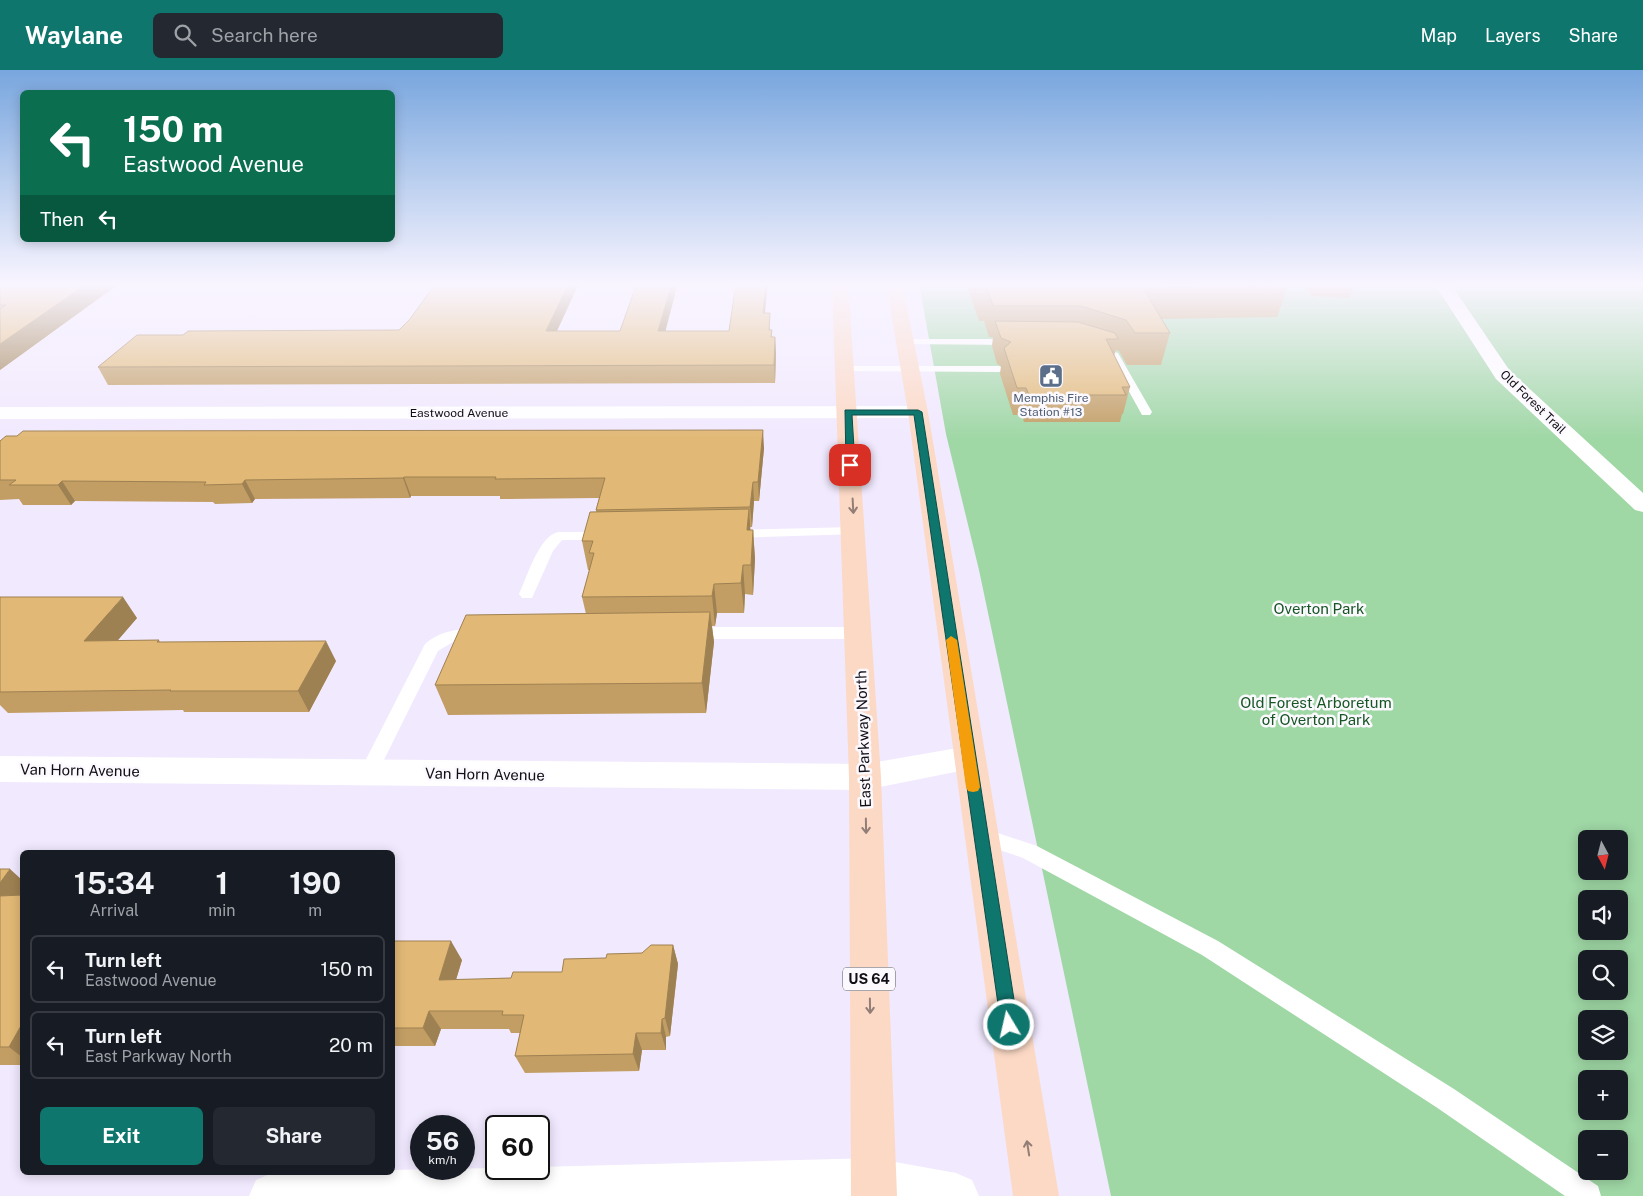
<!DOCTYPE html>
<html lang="en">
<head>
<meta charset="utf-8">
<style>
	:root { --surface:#171b24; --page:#242831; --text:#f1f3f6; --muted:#9ea1a6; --line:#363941; --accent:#0f766e }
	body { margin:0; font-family:"Public Sans",sans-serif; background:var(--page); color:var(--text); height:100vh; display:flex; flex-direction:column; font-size:19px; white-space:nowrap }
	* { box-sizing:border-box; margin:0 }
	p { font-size:16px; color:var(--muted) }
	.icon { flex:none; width:28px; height:28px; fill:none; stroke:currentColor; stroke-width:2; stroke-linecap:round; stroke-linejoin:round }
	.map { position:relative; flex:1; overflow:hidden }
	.drawer { position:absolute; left:20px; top:780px; width:375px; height:325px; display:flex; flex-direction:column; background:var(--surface); border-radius:8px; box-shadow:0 2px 12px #0003 }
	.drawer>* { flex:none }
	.guide { position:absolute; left:20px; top:20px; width:375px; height:152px; border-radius:8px; box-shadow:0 2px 12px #0003; background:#0b6e4f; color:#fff; overflow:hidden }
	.needle { width:32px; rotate:173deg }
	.buttons { position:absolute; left:1578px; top:760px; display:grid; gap:10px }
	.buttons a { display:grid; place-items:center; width:50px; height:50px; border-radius:8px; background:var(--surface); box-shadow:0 2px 12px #0003; font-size:25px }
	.speed { position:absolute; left:410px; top:1045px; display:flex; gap:10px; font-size:25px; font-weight:700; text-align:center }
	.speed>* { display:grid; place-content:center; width:65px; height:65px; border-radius:50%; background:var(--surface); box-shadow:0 2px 12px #0003; line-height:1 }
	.speed small { font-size:12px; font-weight:400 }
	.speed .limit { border:2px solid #111; border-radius:8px; background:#fff; color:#111 }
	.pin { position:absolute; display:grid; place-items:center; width:42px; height:42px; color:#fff; margin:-21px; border-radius:10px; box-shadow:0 2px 8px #0006 }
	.me { position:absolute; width:55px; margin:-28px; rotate:351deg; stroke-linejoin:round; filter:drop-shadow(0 0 4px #0008) }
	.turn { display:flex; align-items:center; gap:18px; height:105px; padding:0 20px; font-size:22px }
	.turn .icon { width:65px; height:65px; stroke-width:2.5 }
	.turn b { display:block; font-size:35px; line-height:42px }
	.then { display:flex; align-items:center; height:48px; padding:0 20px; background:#0003; gap:10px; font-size:19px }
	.eta { display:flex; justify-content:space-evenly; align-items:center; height:85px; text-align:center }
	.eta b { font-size:30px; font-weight:700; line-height:35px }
	.primary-button { display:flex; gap:10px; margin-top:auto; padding:10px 20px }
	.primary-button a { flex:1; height:58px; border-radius:8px; background:var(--accent); color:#fff; font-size:20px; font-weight:700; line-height:58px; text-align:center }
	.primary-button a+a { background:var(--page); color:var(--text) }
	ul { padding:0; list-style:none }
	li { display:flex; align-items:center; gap:15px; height:68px; margin:0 10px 8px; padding:0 10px; border:2px solid var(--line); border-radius:8px }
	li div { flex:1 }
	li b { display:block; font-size:19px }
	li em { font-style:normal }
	header { display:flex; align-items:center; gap:30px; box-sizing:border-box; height:70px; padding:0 25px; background:var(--accent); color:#fff }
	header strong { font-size:24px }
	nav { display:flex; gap:28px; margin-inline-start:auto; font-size:18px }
	.search { width:350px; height:45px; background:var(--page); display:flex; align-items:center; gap:12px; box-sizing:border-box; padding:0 18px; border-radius:8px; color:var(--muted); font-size:19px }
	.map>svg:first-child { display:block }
	.green { fill:#9fd7a5; fill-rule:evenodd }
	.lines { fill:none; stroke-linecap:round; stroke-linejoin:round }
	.lane { fill:#fff; fill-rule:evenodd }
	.street { fill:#fff; fill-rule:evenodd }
	.primary { fill:#fcd9c5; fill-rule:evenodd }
	.wall { fill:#c29e65 }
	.shaded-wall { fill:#9e8152 }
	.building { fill:#e1b875; stroke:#9e8152 }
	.oneway { stroke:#927e76 }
	.route { fill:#0f766e; stroke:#0a4d48 }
	.slow { fill:#f59e0b }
	.labels { text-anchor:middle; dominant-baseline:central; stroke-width:5; stroke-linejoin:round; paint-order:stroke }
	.far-service-label { font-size:12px; fill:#4e5e75; stroke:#fbf9fe }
	.far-street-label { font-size:12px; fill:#110e15; stroke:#fbf9fe }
	.shield { fill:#fbf9fe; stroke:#57545b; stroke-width:1 }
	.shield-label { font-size:14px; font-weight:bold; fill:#110e15 }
	.park-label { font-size:15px; fill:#165624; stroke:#fbf9fe }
	.street-label { font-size:15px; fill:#110e15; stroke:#fbf9fe }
</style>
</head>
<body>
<header>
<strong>Waylane</strong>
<div class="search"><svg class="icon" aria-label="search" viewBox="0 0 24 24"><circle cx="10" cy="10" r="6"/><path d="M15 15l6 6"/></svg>Search here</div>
<nav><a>Map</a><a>Layers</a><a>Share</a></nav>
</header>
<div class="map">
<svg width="1643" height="1126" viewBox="0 0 1643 1126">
	<rect width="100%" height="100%" fill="#f1e9fe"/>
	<path class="green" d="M 919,213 L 1643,213 L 1643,1126 L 1111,1126 L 979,500 L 946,364 ZM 1586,769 L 1619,769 L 1619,801 L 1586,801 ZM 1586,829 L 1619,829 L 1619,861 L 1586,861 ZM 1586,889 L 1619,889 L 1619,921 L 1586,921 ZM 1586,949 L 1619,949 L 1619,981 L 1586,981 ZM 1586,1009 L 1619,1009 L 1619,1041 L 1586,1041 ZM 1586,1069 L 1619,1069 L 1619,1101 L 1586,1101 Z"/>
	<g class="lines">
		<path class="lane" d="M 905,269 L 1015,269 L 1020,272 L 1015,275 L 901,274 L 900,272 L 901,270 Z
			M 1093,275 L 1118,283 L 1152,342 L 1150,345 L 1142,345 L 1110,287 L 1089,280 L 1088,278 Z
			M 845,296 L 999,296 L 1005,299 L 999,302 L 841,301 L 839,299 L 841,297 Z
			M 854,457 L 859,458 L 861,461 L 859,464 L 731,468 L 726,467 L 724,464 L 726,461 L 731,460 Z
			M 558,462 L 604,462 L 609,463 L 611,466 L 609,469 L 604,470 L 562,470 L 553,481 L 532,528 L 522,528 L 519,524 C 527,507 539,466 558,462 Z
			M 691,557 L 859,557 L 865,559 L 867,563 L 865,567 L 859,569 L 691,569 L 685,567 L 683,563 L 685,559 Z
			M 479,559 L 485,561 L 487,565 L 485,569 L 453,572 L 438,581 L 375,708 L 368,711 L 361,708 L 359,703 L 425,574 C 441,560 459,559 479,559 Z
			M 980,757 L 1037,776 L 1218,871 L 1454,1019 L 1598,1116 L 1601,1126 L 1565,1126 L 1436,1037 L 1202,885 L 1023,788 L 973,771 L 970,765 L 973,759 Z"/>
		<path class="street" d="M 1434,213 L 1450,213 L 1510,301 L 1643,423 L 1643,442 L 1635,440 L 1496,309 Z
			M 918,336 L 925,338 L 928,342 L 925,346 L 918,348 L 0,349 L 0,337 Z
			M 969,676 L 980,679 L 985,688 L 980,697 L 865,720 L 0,712 L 0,686 L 865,694 Z
			M 873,1088 L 956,1103 L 972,1110 L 979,1126 L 249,1126 L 256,1110 L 272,1103 L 392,1102 L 392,1100 L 496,1098 L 539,1099 L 539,1097 Z"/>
		<path class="primary" d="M 832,213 L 848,213 L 881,707 L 897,1126 L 851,1126 L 849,707 Z
			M 886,213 L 902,213 L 928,342 L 1059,1126 L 1013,1126 L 908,342 Z"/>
	</g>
	<path class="wall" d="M 0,213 L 120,213 L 0,300 Z
		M 436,213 L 579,213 L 557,261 L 729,261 L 765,243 L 770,260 L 772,267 L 775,267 L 776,284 L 775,313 L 108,315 L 98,297 L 183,265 L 399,260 L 410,249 Z
		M 966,213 L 1284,213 L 1288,216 L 1277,247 L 1161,249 L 1170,263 L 1161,295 L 1127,295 L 1119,281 L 1116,280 L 1114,286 L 1130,317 L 1123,344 L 1122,344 L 1120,352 L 1024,352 L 1022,345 L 1013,345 L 1000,304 L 1001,296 L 997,294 L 992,276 L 993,267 L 989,267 L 984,251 L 979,251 Z
		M 1302,213 L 1355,213 L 1349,228 L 1312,226 Z
		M 0,371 L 764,378 L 759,431 L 754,431 L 752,457 L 750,457 L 750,460 L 753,460 L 755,489 L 753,525 L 745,524 L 744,543 L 717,543 L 715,556 L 712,556 L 714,572 L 706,643 L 448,645 L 435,615 L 586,544 L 582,527 L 590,500 L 588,500 L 582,471 L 596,442 L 596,440 L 599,428 L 500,429 L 500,426 L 411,426 L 410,428 L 255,429 L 252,433 L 215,434 L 213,432 L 75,431 L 71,435 L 23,435 L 19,429 L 0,430 Z
		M 0,527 L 137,548 L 117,571 L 159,570 L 160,572 L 336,591 L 309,642 L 184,642 L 183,640 L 8,643 L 0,635 Z
		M 0,799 L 22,810 L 22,995 L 0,995 Z
		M 392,871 L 462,890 L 456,910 L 511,908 L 562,902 L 606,888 L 642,883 L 673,875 L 678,894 L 670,966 L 666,967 L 666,980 L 642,980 L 639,1001 L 525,1003 L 515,986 L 520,963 L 511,963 L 509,959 L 441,959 L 435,976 L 392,976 Z"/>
	<path class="shaded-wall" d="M 88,213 L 120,213 L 0,300 L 0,274 Z
		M 569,213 L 579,213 L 549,278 L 546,261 Z
		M 672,213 L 678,213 L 661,278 L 658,261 Z
		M 766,213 L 768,213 L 763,261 L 763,243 Z
		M 775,267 L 776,284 L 775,313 L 774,295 Z
		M 763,360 L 764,378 L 759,431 L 758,412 Z
		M 404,407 L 411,426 L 410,428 L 403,408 Z
		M 245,410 L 255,429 L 252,433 L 242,414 Z
		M 62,411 L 75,431 L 71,435 L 58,415 Z
		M 753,412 L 754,431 L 752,457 L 750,437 Z
		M 749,439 L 751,468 L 747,460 Z
		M 753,460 L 755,489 L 753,525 L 751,495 Z
		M 743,495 L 745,524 L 744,543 L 741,513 Z
		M 714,514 L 717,543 L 715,556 L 712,526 Z
		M 123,527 L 137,548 L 100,591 L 84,571 Z
		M 710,542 L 714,572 L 706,643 L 702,613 Z
		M 326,571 L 336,591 L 309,642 L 298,621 Z
		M 10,799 L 22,810 L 22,832 L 0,834 L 0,813 Z
		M 451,871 L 462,890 L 450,929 L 439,910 Z
		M 673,875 L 678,894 L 670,966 L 665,948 Z
		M 429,941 L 441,959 L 435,976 L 423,958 Z
		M 662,949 L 666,967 L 666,980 L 661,963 Z
		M 22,954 L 22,987 L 9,977 Z
		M 636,963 L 642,980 L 639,1001 L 633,984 Z"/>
	<path class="building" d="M 5,213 L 88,213 L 0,274 L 0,239 L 6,235 L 0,235 L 0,217 Z
		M 436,213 L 569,213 L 546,261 L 620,261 L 637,213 L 672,213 L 658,261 L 729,261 L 736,213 L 766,213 L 763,243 L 770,243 L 769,260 L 772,260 L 771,267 L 775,267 L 774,295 L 98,297 L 137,265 L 183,265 L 188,261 L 399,260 L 410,249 Z
		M 980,213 L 1284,213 L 1288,216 L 1143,218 L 1170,263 L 1135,263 L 1126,250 L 1081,236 L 993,236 L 988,220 L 983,220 Z
		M 995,251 L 1078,252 L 1115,263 L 1118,269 L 1106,269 L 1130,317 L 1122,317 L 1126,325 L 1029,325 L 1026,318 L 1017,318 L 1004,278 L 1011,272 L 1001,268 Z
		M 763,360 L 758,412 L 753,412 L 750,437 L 596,440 L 605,408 L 495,409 L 496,407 L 404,407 L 403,408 L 245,410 L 242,414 L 204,415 L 206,412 L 62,411 L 58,415 L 9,415 L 16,410 L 0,410 L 0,371 L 6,366 L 17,366 L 23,361 Z
		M 749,439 L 747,460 L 753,460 L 751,495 L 743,495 L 741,513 L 714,514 L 712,526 L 582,527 L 594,483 L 589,483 L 593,471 L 582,471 L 590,442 Z
		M 0,527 L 123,527 L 84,571 L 159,570 L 157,572 L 326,571 L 298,621 L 170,621 L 171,620 L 0,622 Z
		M 710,542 L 702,613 L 435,615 L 466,545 Z
		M 0,799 L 10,799 L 0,813 Z
		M 22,825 L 22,954 L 9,977 L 0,977 L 0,826 Z
		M 392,871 L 451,871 L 439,910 L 511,908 L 513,902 L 562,902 L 564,889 L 606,888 L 607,884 L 642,883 L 651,875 L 673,875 L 665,948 L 662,949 L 661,963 L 636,963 L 633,984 L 515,986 L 524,945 L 502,945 L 503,941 L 429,941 L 423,958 L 392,958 Z"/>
	<defs><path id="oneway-shaft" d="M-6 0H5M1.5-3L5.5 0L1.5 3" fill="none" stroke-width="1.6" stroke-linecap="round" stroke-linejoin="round" transform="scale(1.25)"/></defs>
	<g class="oneway">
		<use href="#oneway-shaft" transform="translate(853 436) rotate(87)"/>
		<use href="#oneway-shaft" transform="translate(866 756) rotate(89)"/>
		<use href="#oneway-shaft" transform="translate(870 936) rotate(89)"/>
		<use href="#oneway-shaft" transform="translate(1028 1078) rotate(-99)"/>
	</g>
	<linearGradient id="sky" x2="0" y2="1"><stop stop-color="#78a6de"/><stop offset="0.58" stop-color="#f9f5ff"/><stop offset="1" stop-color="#f9f5ff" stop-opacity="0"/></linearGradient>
	<rect width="1643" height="370" fill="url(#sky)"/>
	<path class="route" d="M 845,340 L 918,340 L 922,342 L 1018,955 L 1015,961 L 1009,963 L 1003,961 L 1001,955 L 914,345 L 852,345 L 855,395 L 850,398 L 846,395 Z"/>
	<path class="slow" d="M 951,566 L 957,570 L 980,717 L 978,721 L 973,722 L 968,721 L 966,717 L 946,570 Z"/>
	<defs>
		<symbol id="civic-square" viewBox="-11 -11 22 22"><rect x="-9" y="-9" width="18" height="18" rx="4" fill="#5c6f8a" stroke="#fbf9fe"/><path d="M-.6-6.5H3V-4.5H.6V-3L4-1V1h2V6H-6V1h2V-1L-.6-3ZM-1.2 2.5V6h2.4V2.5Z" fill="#fff"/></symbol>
	</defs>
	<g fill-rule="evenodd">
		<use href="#civic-square" x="1037" y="292" width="28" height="28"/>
	</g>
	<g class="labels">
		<g class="far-service-label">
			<text x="1051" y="328">Memphis Fire<tspan x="1051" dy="14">Station #13</tspan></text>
		</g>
		<g class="far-street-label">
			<text transform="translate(1533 332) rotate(44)">Old Forest Trail</text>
			<text x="459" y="343">Eastwood Avenue</text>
		</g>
		<rect class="shield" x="843" y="897.5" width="52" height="23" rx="4"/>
		<g class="shield-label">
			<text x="869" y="909">US 64</text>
		</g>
		<g class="park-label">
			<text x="1319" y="538">Overton Park</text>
			<text x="1316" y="632">Old Forest Arboretum<tspan x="1316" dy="17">of Overton Park</tspan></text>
		</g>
		<g class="street-label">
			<text transform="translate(863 669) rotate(-92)">East Parkway North</text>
			<text transform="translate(80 700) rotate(1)">Van Horn Avenue</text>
			<text transform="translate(485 704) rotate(1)">Van Horn Avenue</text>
		</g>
	</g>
</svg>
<div class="buttons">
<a><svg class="needle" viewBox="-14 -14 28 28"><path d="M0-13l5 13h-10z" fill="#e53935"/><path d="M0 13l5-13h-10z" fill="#9ea1a6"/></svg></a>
<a><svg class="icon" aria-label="sound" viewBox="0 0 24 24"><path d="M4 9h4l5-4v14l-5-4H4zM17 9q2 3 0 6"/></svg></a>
<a><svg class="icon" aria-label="search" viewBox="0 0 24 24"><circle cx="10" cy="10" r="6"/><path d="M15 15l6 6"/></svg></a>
<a><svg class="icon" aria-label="layers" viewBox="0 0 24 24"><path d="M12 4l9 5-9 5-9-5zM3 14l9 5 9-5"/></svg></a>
<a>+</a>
<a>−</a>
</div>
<div class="speed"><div>56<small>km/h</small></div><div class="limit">60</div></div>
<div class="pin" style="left:850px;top:395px;background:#d93025"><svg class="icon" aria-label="arrive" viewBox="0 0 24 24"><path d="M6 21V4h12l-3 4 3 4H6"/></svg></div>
<svg class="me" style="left:1009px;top:955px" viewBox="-20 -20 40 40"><circle r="17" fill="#0f766e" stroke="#fff" stroke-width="3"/><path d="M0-11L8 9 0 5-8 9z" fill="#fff"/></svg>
<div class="guide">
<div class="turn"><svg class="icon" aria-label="left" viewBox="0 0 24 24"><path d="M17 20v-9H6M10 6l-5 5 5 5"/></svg><div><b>150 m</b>Eastwood Avenue</div></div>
<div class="then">Then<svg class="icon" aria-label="left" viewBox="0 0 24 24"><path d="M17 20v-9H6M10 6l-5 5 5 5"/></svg></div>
</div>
<section class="drawer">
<div class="eta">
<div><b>15:34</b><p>Arrival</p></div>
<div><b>1</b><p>min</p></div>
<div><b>190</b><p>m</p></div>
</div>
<ul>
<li><svg class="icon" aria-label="left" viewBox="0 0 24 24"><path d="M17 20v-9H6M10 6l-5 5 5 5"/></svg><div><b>Turn left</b><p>Eastwood Avenue</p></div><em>150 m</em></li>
<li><svg class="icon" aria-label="left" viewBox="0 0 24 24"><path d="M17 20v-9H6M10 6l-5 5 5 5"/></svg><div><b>Turn left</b><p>East Parkway North</p></div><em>20 m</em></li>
</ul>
<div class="primary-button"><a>Exit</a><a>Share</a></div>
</section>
</div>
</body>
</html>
